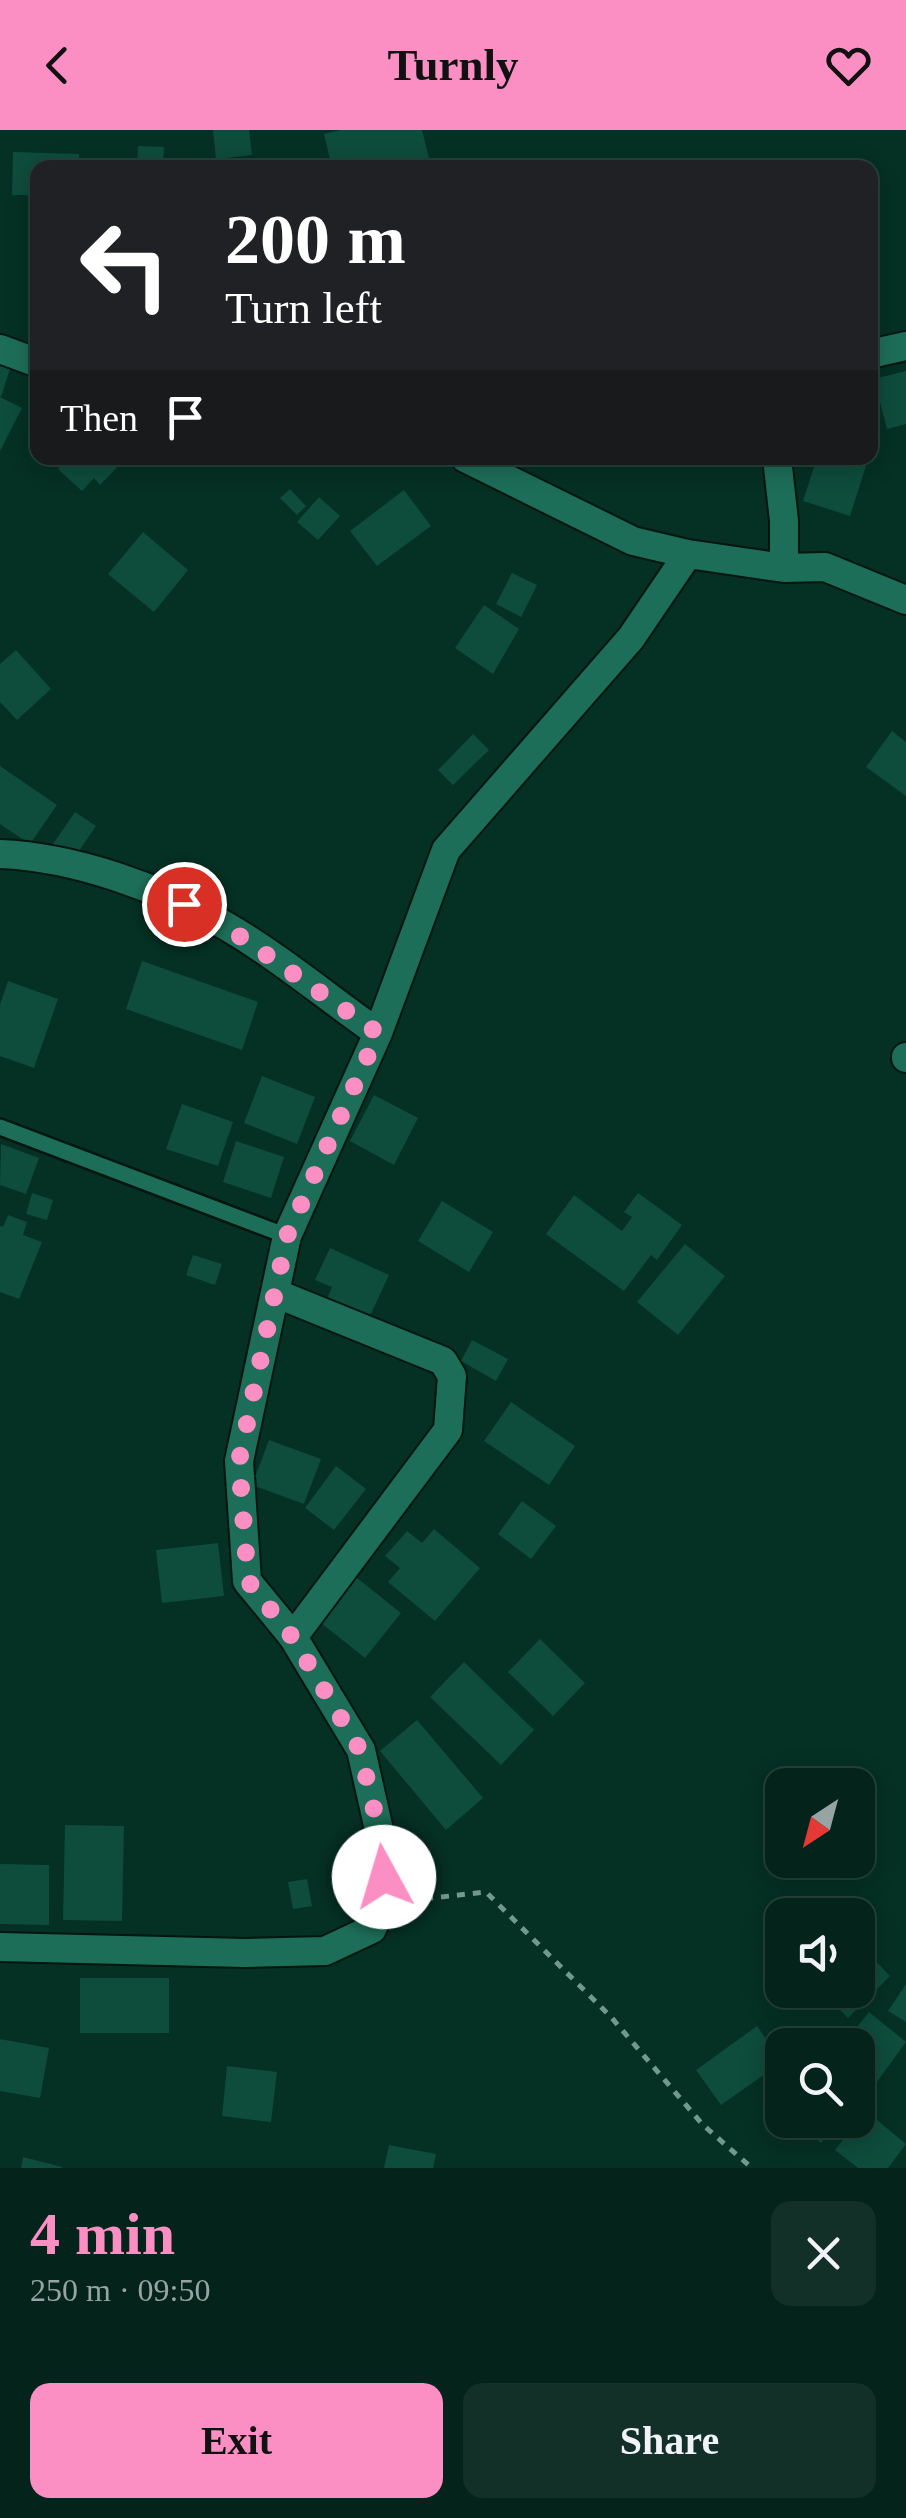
<!DOCTYPE html>
<html lang="en">
<head>
<meta charset="utf-8">
<style>
	:root { --surface:#04241b; --page:#123028; --text:#f1f3f6; --muted:#97a4a3; --line:#25413a; --accent:#fb8fc3 }
	body { margin:0; font-family:"Times New Roman",serif; background:var(--page); color:var(--text); height:100vh; display:flex; flex-direction:column; font-size:38px; white-space:nowrap }
	* { box-sizing:border-box; margin:0 }
	p { font-size:32px; color:var(--muted) }
	.icon { flex:none; width:55px; height:55px; fill:none; stroke:currentColor; stroke-width:2; stroke-linecap:round; stroke-linejoin:round }
	.map { position:relative; height:2038px; overflow:hidden }
	.side { display:flex; flex-direction:column; background:var(--surface); flex:1 }
	.side>* { flex:none }
	.guide { position:absolute; left:30px; top:30px; width:848px; height:305px; border-radius:20px; box-shadow:0 5px 25px #0003,0 0 0 2px var(--line); background:#202124; color:#fff; overflow:hidden }
	.needle { width:65px; rotate:216deg }
	.controls { position:absolute; left:765px; top:1638px; display:grid; gap:20px }
	.controls a { display:grid; place-items:center; width:110px; height:110px; border-radius:20px; background:var(--surface); box-shadow:0 5px 25px #0003,0 0 0 2px var(--line); font-size:50px }
	.pin { position:absolute; display:grid; place-items:center; width:85px; height:85px; color:#fff; margin:-42px; border:5px solid #fff; border-radius:50%; box-shadow:0 2px 10px #0007 }
	.me { position:absolute; width:110px; margin:-55px; rotate:354deg; stroke-linejoin:round; filter:drop-shadow(0 0 8px #0008) }
	.turn { display:flex; align-items:center; gap:35px; height:210px; padding:0 30px; font-size:45px }
	.turn .icon { width:130px; height:130px; stroke-width:2.5 }
	.turn b { display:block; font-size:70px; line-height:85px }
	.then { display:flex; align-items:center; height:95px; padding:0 30px; background:#0003; gap:20px; font-size:38px }
	.round { display:grid; place-items:center; flex:none; width:105px; height:105px; border-radius:20px; background:var(--page) }
	.head { display:flex; align-items:center; justify-content:space-between; height:170px; padding:0 30px }
	h1 { font-size:60px; font-weight:700; line-height:75px; color:var(--accent) }
	.cta { display:flex; gap:20px; margin-top:auto; padding:20px 30px }
	.cta a { flex:1; height:115px; border-radius:20px; background:var(--accent); color:#111; font-size:40px; font-weight:700; line-height:115px; text-align:center }
	.cta a+a { background:var(--page); color:var(--text) }
	header { display:flex; justify-content:space-between; align-items:center; height:130px; padding:0 30px; background:var(--accent); color:#111; font-size:45px; font-weight:700 }
	.map>svg:first-child { display:block }
	.building { fill:#0e4c3c }
	.lines { fill:none; stroke-linecap:round; stroke-linejoin:round }
	.service-casing { stroke:#01160f; stroke-width:20 }
	.minor-casing { stroke:#01160f; stroke-width:32 }
	.path { stroke:#71998c; stroke-width:5; stroke-dasharray:8 8; stroke-linecap:butt }
	.service { stroke:#1d6e58; stroke-width:15 }
	.minor { stroke:#1d6e58; stroke-width:28 }
	.route { stroke:#fb8fc3; stroke-width:18; stroke-dasharray:0 32.4 }
</style>
</head>
<body>
<header><svg class="icon" aria-label="back" viewBox="0 0 24 24"><path d="M15 5l-7 7 7 7"/></svg>Turnly<svg class="icon" aria-label="heart" viewBox="0 0 24 24"><path d="M12 20l-8-8c-3-5 5-10 8-4 3-6 11-1 8 4z"/></svg></header>
<div class="map">
<svg width="906" height="2038" viewBox="0 0 906 2038">
	<rect width="100%" height="100%" fill="#053024"/>
	<path class="building" d="M 213,0 L 249,0 L 252,25 L 216,29 Z
		M 341,0 L 422,0 L 429,28 L 389,38 L 332,38 L 324,4 Z
		M 138,16 L 164,17 L 163,36 L 137,36 Z
		M 13,22 L 79,24 L 79,38 L 38,38 L 38,65 L 12,65 Z
		M 0,236 L 10,239 L 1,267 L 0,266 Z
		M 906,241 L 906,294 L 887,299 L 874,249 Z
		M 0,267 L 22,278 L 0,321 Z
		M 69,328 L 126,328 L 100,355 L 94,348 L 82,361 L 58,339 Z
		M 817,328 L 839,328 L 866,336 L 850,386 L 803,371 Z
		M 290,359 L 306,376 L 297,385 L 280,368 Z
		M 404,360 L 431,396 L 377,436 L 350,401 Z
		M 319,367 L 340,386 L 318,410 L 297,392 Z
		M 143,402 L 188,440 L 154,482 L 108,444 Z
		M 512,443 L 537,455 L 521,487 L 496,474 Z
		M 484,475 L 519,499 L 493,544 L 455,518 Z
		M 16,520 L 51,559 L 17,590 L 0,572 L 0,534 Z
		M 892,601 L 906,612 L 906,666 L 866,637 Z
		M 473,604 L 489,620 L 453,655 L 438,640 Z
		M 0,636 L 57,675 L 30,714 L 0,694 Z
		M 75,682 L 96,696 L 74,728 L 53,714 Z
		M 142,831 L 258,872 L 242,920 L 126,879 Z
		M 8,851 L 58,869 L 34,938 L 0,926 L 0,875 Z
		M 262,946 L 315,967 L 297,1014 L 244,993 Z
		M 374,965 L 418,988 L 394,1035 L 350,1011 Z
		M 182,974 L 233,992 L 218,1036 L 166,1019 Z
		M 236,1011 L 284,1027 L 271,1068 L 223,1052 Z
		M 1,1014 L 39,1028 L 26,1064 L 0,1055 Z
		M 32,1063 L 53,1070 L 47,1090 L 26,1084 Z
		M 638,1063 L 682,1095 L 657,1130 L 651,1125 L 624,1161 L 546,1104 L 574,1065 L 622,1101 L 632,1087 L 624,1082 Z
		M 442,1071 L 493,1102 L 469,1142 L 418,1111 Z
		M 8,1085 L 27,1092 L 23,1105 L 42,1112 L 19,1169 L 0,1162 L 0,1096 L 3,1097 Z
		M 685,1114 L 725,1146 L 678,1205 L 637,1172 Z
		M 330,1118 L 389,1145 L 369,1188 L 327,1169 L 332,1157 L 315,1150 Z
		M 193,1125 L 222,1134 L 215,1155 L 186,1145 Z
		M 472,1210 L 508,1229 L 496,1251 L 461,1231 Z
		M 511,1272 L 575,1316 L 549,1355 L 484,1311 Z
		M 269,1310 L 321,1329 L 304,1374 L 252,1355 Z
		M 336,1336 L 366,1359 L 334,1400 L 305,1378 Z
		M 522,1371 L 556,1396 L 531,1429 L 498,1404 Z
		M 434,1399 L 480,1438 L 435,1491 L 388,1452 L 400,1438 L 385,1426 L 407,1401 L 422,1413 Z
		M 218,1413 L 224,1466 L 162,1473 L 156,1420 Z
		M 352,1444 L 401,1483 L 365,1528 L 316,1489 Z
		M 540,1509 L 585,1553 L 553,1586 L 508,1542 Z
		M 464,1532 L 534,1600 L 501,1635 L 430,1567 Z
		M 417,1590 L 483,1668 L 446,1700 L 380,1621 Z
		M 65,1695 L 124,1696 L 122,1791 L 63,1790 Z
		M 0,1734 L 49,1735 L 49,1795 L 0,1794 Z
		M 307,1749 L 312,1776 L 293,1779 L 288,1752 Z
		M 858,1813 L 890,1846 L 848,1888 L 820,1860 L 858,1860 Z
		M 80,1848 L 169,1848 L 169,1903 L 80,1903 Z
		M 906,1854 L 906,1892 L 888,1881 Z
		M 869,1882 L 906,1912 L 871,1960 L 858,1949 L 858,1915 L 843,1915 Z
		M 757,1896 L 782,1932 L 721,1975 L 696,1940 Z
		M 0,1909 L 49,1918 L 40,1968 L 0,1961 Z
		M 227,1936 L 277,1942 L 271,1992 L 222,1986 Z
		M 866,1981 L 906,2014 L 888,2038 L 858,2038 L 835,2020 Z
		M 794,1990 L 841,1990 L 821,2013 Z
		M 389,2015 L 436,2024 L 433,2038 L 384,2038 Z
		M 23,2027 L 62,2037 L 62,2038 L 21,2038 Z"/>
	<g class="lines">
		<defs>
			<path id="service" d="M 0,997 L 287,1106"/>
			<path id="minor" d="M 0,219 L 38,233
				M 870,224 L 906,216
				M 465,328 L 633,411 L 688,424 L 784,438 L 825,437 L 906,470
				M 777,328 L 784,391 L 784,438
				M 0,724 C 75,727 161,758 226,796 C 279,827 328,868 378,903
				M 906,928 L 906,927
				M 275,1163 L 443,1231 L 452,1246 L 448,1300 L 293,1507
				M 0,1817 L 245,1823 L 325,1821 L 372,1799 L 384,1772 L 384,1722 L 361,1620 L 293,1507 L 247,1451 L 239,1331 L 287,1106 L 378,903 L 446,720 L 631,508 L 688,424"/>
		</defs>
		<use href="#service" class="service-casing"/>
		<use href="#minor" class="minor-casing"/>
		<path class="path" d="M 411,1776 L 423,1769 L 486,1762 L 611,1887 L 703,1995 L 752,2038"/>
		<use href="#service" class="service"/>
		<use href="#minor" class="minor"/>
	</g>
	<g class="lines">
		<path class="route" d="M 184,774 L 228,798 L 378,903 L 287,1106 L 239,1331 L 248,1451 L 293,1508 L 360,1620 L 384,1722 L 384,1747"/>
	</g>
</svg>
<div class="controls">
<a><svg class="needle" viewBox="-14 -14 28 28"><path d="M0-13l5 13h-10z" fill="#e53935"/><path d="M0 13l5-13h-10z" fill="#97a4a3"/></svg></a>
<a><svg class="icon" aria-label="sound" viewBox="0 0 24 24"><path d="M4 9h4l5-4v14l-5-4H4zM17 9q2 3 0 6"/></svg></a>
<a><svg class="icon" aria-label="search" viewBox="0 0 24 24"><circle cx="10" cy="10" r="6"/><path d="M15 15l6 6"/></svg></a>
</div>
<div class="pin" style="left:184px;top:774px;background:#d93025"><svg class="icon" aria-label="arrive" viewBox="0 0 24 24"><path d="M6 21V4h12l-3 4 3 4H6"/></svg></div>
<svg class="me" style="left:384px;top:1747px" viewBox="-20 -20 40 40"><circle r="19" fill="#fff"/><path d="M0-13L10 11 0 6-10 11z" fill="#fb8fc3"/></svg>
<div class="guide">
<div class="turn"><svg class="icon" aria-label="left" viewBox="0 0 24 24"><path d="M17 20v-9H6M10 6l-5 5 5 5"/></svg><div><b>200 m</b>Turn left</div></div>
<div class="then">Then<svg class="icon" aria-label="arrive" viewBox="0 0 24 24"><path d="M6 21V4h12l-3 4 3 4H6"/></svg></div>
</div>
</div>
<section class="side">
<div class="head"><div><h1>4 min</h1><p>250 m · 09:50</p></div><a class="round"><svg class="icon" aria-label="close" viewBox="0 0 24 24"><path d="M6 6l12 12M18 6L6 18"/></svg></a></div>
<div class="cta"><a>Exit</a><a>Share</a></div>
</section>
</body>
</html>
